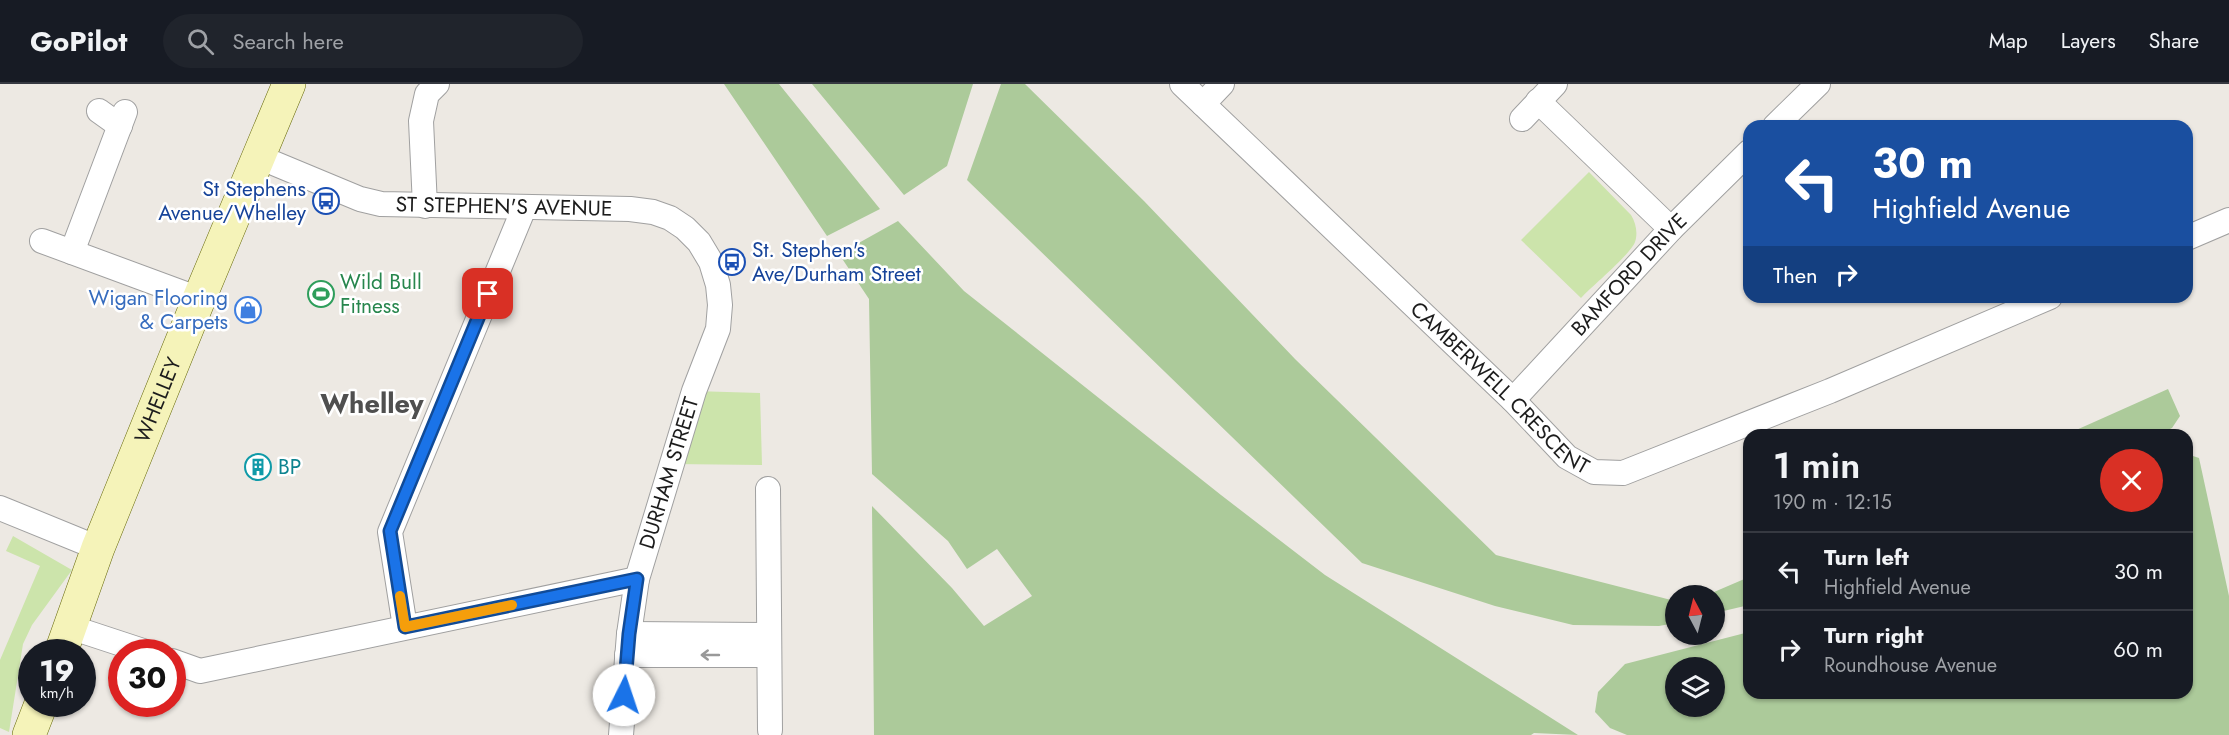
<!DOCTYPE html>
<html lang="en">
<head>
<meta charset="utf-8">
<style>
	:root { --surface:#171b24; --page:#20242c; --text:#f1f3f6; --muted:#9ea1a6; --line:#363941 }
	body { margin:0; font-family:Jost,sans-serif; background:var(--page); color:var(--text); height:100vh; display:flex; flex-direction:column; font-size:22px; white-space:nowrap }
	* { box-sizing:border-box; margin:0 }
	p { font-size:20px; color:var(--muted) }
	.icon { flex:none; width:33px; height:33px; fill:none; stroke:currentColor; stroke-width:2; stroke-linecap:round; stroke-linejoin:round }
	.map { position:relative; flex:1; overflow:hidden }
	.drawer { position:absolute; left:1743px; top:345px; width:450px; height:270px; display:flex; flex-direction:column; background:var(--surface); border-radius:18px; box-shadow:0 2px 4px #0004 }
	.drawer>* { flex:none }
	.top-card { position:absolute; left:1743px; top:36px; width:450px; height:183px; border-radius:18px; box-shadow:0 2px 4px #0004; background:#1a4fa0; color:#fff; overflow:hidden }
	.needle { width:39px; rotate:353deg }
	.controls { position:absolute; left:1665px; top:501px; display:grid; gap:12px }
	.controls a { display:grid; place-items:center; width:60px; height:60px; border-radius:50%; background:var(--surface); box-shadow:0 2px 4px #0004; font-size:30px }
	.speed { position:absolute; left:18px; top:555px; display:flex; gap:12px; font-size:30px; font-weight:700; text-align:center }
	.speed>* { display:grid; place-content:center; width:78px; height:78px; border-radius:50%; background:var(--surface); box-shadow:0 2px 4px #0004; line-height:1 }
	.speed small { font-size:15px; font-weight:400 }
	.speed .limit { border:9px solid #d22; background:#fff; color:#111 }
	.pin { position:absolute; display:grid; place-items:center; width:51px; height:51px; color:#fff; margin:-26px; border-radius:12px; box-shadow:0 3px 9px #0006 }
	.me { position:absolute; width:66px; margin:-33px; rotate:4deg; stroke-linejoin:round; filter:drop-shadow(0 0 4px #0008) }
	.turn { display:flex; align-items:center; gap:21px; height:126px; padding:0 30px; font-size:27px }
	.turn .icon { width:78px; height:78px; stroke-width:2.5 }
	.turn b { display:block; font-size:42px; line-height:51px }
	.then { display:flex; align-items:center; height:57px; padding:0 30px; background:#0003; gap:12px; font-size:22px }
	.round { display:grid; place-items:center; flex:none; width:63px; height:63px; border-radius:32px; background:var(--page) }
	.overview { display:flex; align-items:center; justify-content:space-between; height:102px; padding:0 30px }
	h1 { font-size:36px; font-weight:600; line-height:45px }
	ul { padding:0; list-style:none }
	li { display:flex; align-items:center; gap:18px; height:78px; padding:0 30px; border-top:2px solid var(--line) }
	li div { flex:1 }
	li b { display:block; font-size:22px }
	li em { font-style:normal }
	header { display:flex; align-items:center; gap:36px; box-sizing:border-box; height:84px; padding:0 30px; background:var(--surface); border-bottom:2px solid var(--line) }
	header strong { font-size:28px }
	nav { display:flex; gap:33px; margin-inline-start:auto; font-size:21px }
	.search { width:420px; height:54px; background:var(--page); display:flex; align-items:center; gap:15px; box-sizing:border-box; padding:0 21px; border-radius:33px; color:var(--muted); font-size:22px }
	.map>svg:first-child { display:block }
	.grass { fill:#cce4ab }
	.forest { fill:#acca9a; fill-rule:evenodd }
	.lines { fill:none; stroke-linecap:round; stroke-linejoin:round }
	.street-casing { stroke:#a0a0a0; stroke-width:26 }
	.secondary-casing { stroke:#686b0c; stroke-width:34 }
	.street { stroke:#fff; stroke-width:24 }
	.secondary { stroke:#f5f3b9; stroke-width:33 }
	.oneway { stroke:#999 }
	.route-casing { stroke:#114b97; stroke-width:15 }
	.route { stroke:#1a73e8; stroke-width:10 }
	.slow { stroke:#f59e0b; stroke-width:10 }
	.labels { text-anchor:middle; dominant-baseline:central; stroke-width:5; stroke-linejoin:round; paint-order:stroke }
	.transit-label { font-size:21px; fill:#164399; stroke:#fff; text-anchor:end }
	.street-label { font-size:21px; fill:#1c1c1c; stroke:#fff }
	.leisure-label { font-size:21px; fill:#27864d; stroke:#fff; text-anchor:start }
	.shop-label { font-size:21px; fill:#366cbe; stroke:#fff; text-anchor:end }
	.culture-label { font-size:21px; fill:#0d838f; stroke:#fff; text-anchor:start }
	.district-label { font-size:27px; font-weight:bold; fill:#4f4f4f; stroke:#fff }
</style>
</head>
<body>
<header>
<strong>GoPilot</strong>
<div class="search"><svg class="icon" aria-label="search" viewBox="0 0 24 24"><circle cx="10" cy="10" r="6"/><path d="M15 15l6 6"/></svg>Search here</div>
<nav><a>Map</a><a>Layers</a><a>Share</a></nav>
</header>
<div class="map">
<svg width="2229" height="651" viewBox="0 0 2229 651">
	<rect width="100%" height="100%" fill="#ede9e3"/>
	<path class="grass" d="M 1589,88 L 1631,131 C 1636,139 1638,149 1635,158 C 1630,171 1592,202 1581,214 L 1521,156 Z
		M 694,307 L 760,309 L 762,381 L 672,380 Z
		M 13,452 L 72,486 L 32,541 L 23,560 L 9,648 L 0,644 L 0,576 L 40,482 L 6,467 Z"/>
	<path class="forest" d="M 724,0 L 779,0 L 880,125 L 827,152 Z
		M 812,0 L 973,0 L 947,82 L 904,111 Z
		M 1001,0 L 1025,0 L 1144,117 L 1295,275 L 1496,471 L 1675,517 L 1675,539 L 1659,542 L 1573,541 L 1495,522 L 1362,479 L 967,96 Z
		M 898,137 L 964,207 L 1221,411 L 1325,491 L 1578,651 L 1534,649 L 1531,651 L 874,651 L 872,422 L 952,504 L 984,542 L 1032,512 L 997,465 L 967,485 L 948,457 L 872,390 L 869,215 L 839,170 Z
		M 2168,305 L 2180,332 L 2172,344 L 2158,351 L 2065,351 Z
		M 2187,370 L 2199,374 L 2229,512 L 2229,651 L 1627,651 L 1610,644 L 1595,628 L 1598,608 L 1625,580 L 1749,548 L 1749,609 L 2187,609 ZM 1676,584 L 1714,584 L 1714,622 L 1676,622 Z
		M 1749,493 L 1749,521 L 1715,529 L 1714,512 L 1707,511 Z"/>
	<g class="lines">
		<defs>
			<g id="street">
				<path id="s1" d="M 1182,0 L 1513,316 L 1567,373 L 1594,388 L 1623,389 L 1830,307 L 2050,213"/>
				<path d="M 1538,17 L 1671,145"/>
				<path d="M 1203,20 L 1222,0"/>
				<path d="M 99,27 L 120,42"/>
				<path d="M 1522,35 L 1555,0"/>
				<path d="M 1775,42 L 1818,0"/>
				<path id="s2" d="M 259,73 L 360,115 L 381,120 L 630,125 L 653,128 L 670,134 L 685,144 L 699,158 L 711,178 L 718,201 L 720,221 L 718,245 L 694,307 L 637,495 L 629,550 L 621,651"/>
				<path d="M 425,122 L 421,37 L 427,10 L 437,0"/>
				<path d="M 2187,154 L 2229,136"/>
				<path d="M 42,157 L 199,215"/>
				<path d="M 72,168 L 125,28"/>
				<path id="s3" d="M 1513,316 L 1671,145 L 1749,68"/>
				<path d="M 768,405 L 770,646"/>
				<path d="M 0,424 L 98,464"/>
				<path d="M 70,543 L 146,568"/>
				<path d="M 405,543 L 390,448 L 524,124"/>
				<path d="M 629,550 L 768,551"/>
				<path d="M 627,571 L 768,571"/>
				<path d="M 172,577 L 200,587 L 637,495"/>
			</g>
			<g id="secondary">
				<path id="s4" d="M 61,568 L 98,464 L 199,215 L 289,0"/>
				<path d="M 29,651 L 41,620"/>
			</g>
		</defs>
		<use href="#street" class="street-casing"/>
		<use href="#secondary" class="secondary-casing"/>
		<use href="#street" class="street"/>
		<use href="#secondary" class="secondary"/>
	</g>
	<defs><path id="oneway-shaft" d="M-6 0H5M1.5-3L5.5 0L1.5 3" fill="none" stroke-width="1.6" stroke-linecap="round" stroke-linejoin="round" transform="scale(1.5)"/></defs>
	<use class="oneway" href="#oneway-shaft" transform="translate(710 571) rotate(180)"/>
	<g class="lines">
		<defs>
			<path id="route" d="M 488,210 L 390,447 L 405,543 L 637,495 L 629,550 L 624,611"/>
		</defs>
		<use href="#route" class="route-casing"/>
		<use href="#route" class="route"/>
		<path class="slow" d="M 400,512 L 405,543 L 512,521"/>
	</g>
	<defs>
		<symbol id="bus-ring" viewBox="-11 -11 22 22"><circle r="9.5" fill="#fff" stroke="#1a4fb4" stroke-width="1.5"/><path d="M-5-6H5V4H4V6H2V4H-2V6H-4V4H-5ZM-3.5-4V0h7V-4ZM-3.5 1.2v1.5H-2V1.2ZM2 1.2v1.5H3.5V1.2Z" fill="#1a4fb4"/></symbol>
		<symbol id="stadium-ring" viewBox="-11 -11 22 22"><circle r="9.5" fill="#fff" stroke="#2e9e5b" stroke-width="1.5"/><path d="M0-5a6.5 5 0 1 0 0 10a6.5 5 0 1 0 0-10ZM-3.5-1.8h7v3.6h-7Z" fill="#2e9e5b"/></symbol>
		<symbol id="shop-ring" viewBox="-11 -11 22 22"><circle r="9.5" fill="#fff" stroke="#3f7fe0" stroke-width="1.5"/><path d="M-5-2.5h2.3a2.7 3.5 0 0 1 5.4 0H5L5.5 6h-11ZM-1.5-2.5h3a1.5 2.3 0 0 0-3 0Z" fill="#3f7fe0"/></symbol>
		<symbol id="building-ring" viewBox="-11 -11 22 22"><circle r="9.5" fill="#fff" stroke="#0f9aa8" stroke-width="1.5"/><path d="M-4-6H4V6H1V3H-1V6H-4ZM-2.5-4.3h1.7v1.8h-1.7ZM.8-4.3h1.7v1.8H.8ZM-2.5-1h1.7V.8h-1.7ZM.8-1h1.7V.8H.8Z" fill="#0f9aa8"/></symbol>
	</defs>
	<g fill-rule="evenodd">
		<use href="#bus-ring" x="311" y="102" width="30" height="30"/>
		<use href="#bus-ring" x="717" y="163" width="30" height="30"/>
		<use href="#stadium-ring" x="306" y="195" width="30" height="30"/>
		<use href="#shop-ring" x="233" y="211" width="30" height="30"/>
		<use href="#building-ring" x="243" y="368" width="30" height="30"/>
	</g>
	<g class="labels">
		<g class="transit-label">
			<text x="306" y="105">St Stephens<tspan x="306" dy="24">Avenue/Whelley</tspan></text>
			<text x="752" y="166" text-anchor="start">St. Stephen's<tspan x="752" dy="24">Ave/Durham Street</tspan></text>
		</g>
		<g class="street-label">
			<text stroke="none"><textPath href="#s2" startOffset="254">ST STEPHEN'S AVENUE</textPath></text>
			<text stroke="none"><textPath href="#s3" startOffset="171">BAMFORD DRIVE</textPath></text>
			<text stroke="none"><textPath href="#s1" startOffset="440">CAMBERWELL CRESCENT</textPath></text>
			<text stroke="none"><textPath href="#s4" startOffset="270">WHELLEY</textPath></text>
			<text transform="translate(669 389) rotate(-73)">DURHAM STREET</text>
		</g>
		<g class="leisure-label">
			<text x="340" y="198">Wild Bull<tspan x="340" dy="24">Fitness</tspan></text>
		</g>
		<g class="shop-label">
			<text x="228" y="214">Wigan Flooring<tspan x="228" dy="24">&amp; Carpets</tspan></text>
		</g>
		<g class="culture-label">
			<text x="278" y="383">BP</text>
		</g>
		<g class="district-label">
			<text x="372" y="319">Whelley</text>
		</g>
	</g>
</svg>
<div class="controls">
<a><svg class="needle" viewBox="-14 -14 28 28"><path d="M0-13l5 13h-10z" fill="#e53935"/><path d="M0 13l5-13h-10z" fill="#9ea1a6"/></svg></a>
<a><svg class="icon" aria-label="layers" viewBox="0 0 24 24"><path d="M12 4l9 5-9 5-9-5zM3 14l9 5 9-5"/></svg></a>
</div>
<div class="speed"><div>19<small>km/h</small></div><div class="limit">30</div></div>
<div class="pin" style="left:488px;top:210px;background:#d93025"><svg class="icon" aria-label="arrive" viewBox="0 0 24 24"><path d="M6 21V4h12l-3 4 3 4H6"/></svg></div>
<svg class="me" style="left:624px;top:611px" viewBox="-20 -20 40 40"><circle r="19" fill="#fff"/><path d="M0-13L10 11 0 6-10 11z" fill="#1a73e8"/></svg>
<div class="top-card">
<div class="turn"><svg class="icon" aria-label="left" viewBox="0 0 24 24"><path d="M17 20v-9H6M10 6l-5 5 5 5"/></svg><div><b>30 m</b>Highfield Avenue</div></div>
<div class="then">Then<svg class="icon" aria-label="right" viewBox="0 0 24 24"><path d="M7 20v-9h11M14 6l5 5-5 5"/></svg></div>
</div>
<section class="drawer">
<div class="overview"><div><h1>1 min</h1><p>190 m · 12:15</p></div><a class="round" style="background:#d93025;color:#fff"><svg class="icon" aria-label="close" viewBox="0 0 24 24"><path d="M6 6l12 12M18 6L6 18"/></svg></a></div>
<ul>
<li><svg class="icon" aria-label="left" viewBox="0 0 24 24"><path d="M17 20v-9H6M10 6l-5 5 5 5"/></svg><div><b>Turn left</b><p>Highfield Avenue</p></div><em>30 m</em></li>
<li><svg class="icon" aria-label="right" viewBox="0 0 24 24"><path d="M7 20v-9h11M14 6l5 5-5 5"/></svg><div><b>Turn right</b><p>Roundhouse Avenue</p></div><em>60 m</em></li>
</ul>
</section>
</div>
</body>
</html>
